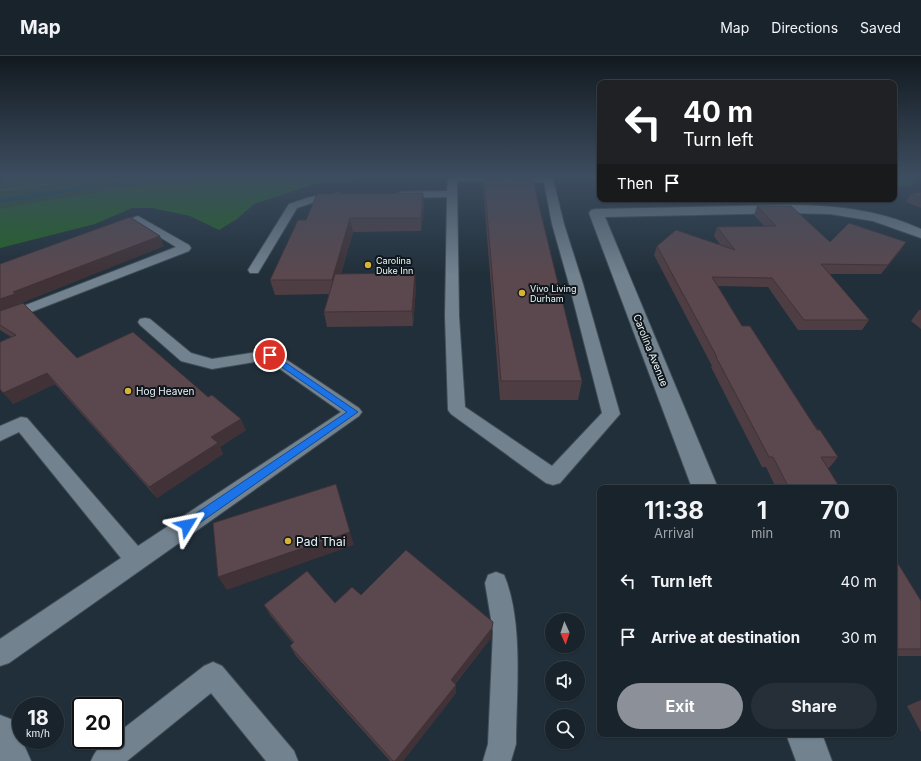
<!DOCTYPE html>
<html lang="en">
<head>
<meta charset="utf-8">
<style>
	:root { --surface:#19232c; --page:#262f38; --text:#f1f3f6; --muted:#9fa4a9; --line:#374048; --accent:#8c9099 }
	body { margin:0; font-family:Inter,sans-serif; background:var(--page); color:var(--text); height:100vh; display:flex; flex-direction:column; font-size:15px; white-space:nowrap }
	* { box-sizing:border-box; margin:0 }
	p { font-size:13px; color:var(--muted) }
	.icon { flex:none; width:22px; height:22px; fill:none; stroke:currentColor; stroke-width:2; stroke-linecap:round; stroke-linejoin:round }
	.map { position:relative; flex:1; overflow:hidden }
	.sheet { position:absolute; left:597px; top:429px; width:300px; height:252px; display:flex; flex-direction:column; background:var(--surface); border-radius:8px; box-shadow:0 1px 3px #0004,0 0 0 1px var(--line) }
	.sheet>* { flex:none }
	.banner { position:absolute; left:597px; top:24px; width:300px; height:122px; border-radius:8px; box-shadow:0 1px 3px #0004,0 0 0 1px var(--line); background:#202124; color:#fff; overflow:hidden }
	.needle { width:26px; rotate:177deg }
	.controls { position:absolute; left:545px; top:557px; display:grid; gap:8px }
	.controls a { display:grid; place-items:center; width:40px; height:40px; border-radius:50%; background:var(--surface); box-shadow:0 1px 3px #0004,0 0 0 1px var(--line); font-size:20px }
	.speed { position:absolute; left:12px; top:641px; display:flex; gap:8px; font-size:20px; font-weight:700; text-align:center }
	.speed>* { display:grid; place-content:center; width:52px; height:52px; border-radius:50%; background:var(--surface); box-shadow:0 1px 3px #0004,0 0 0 1px var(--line); line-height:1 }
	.speed small { font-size:10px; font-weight:400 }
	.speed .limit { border:2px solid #111; border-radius:6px; background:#fff; color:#111 }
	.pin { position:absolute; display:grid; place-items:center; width:34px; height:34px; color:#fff; margin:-17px; border:2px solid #fff; border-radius:50%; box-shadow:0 1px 4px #0007 }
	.me { position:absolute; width:44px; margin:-22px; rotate:55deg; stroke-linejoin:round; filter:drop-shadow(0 0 3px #0008) }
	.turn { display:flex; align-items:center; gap:14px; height:84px; padding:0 20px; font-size:18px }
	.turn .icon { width:52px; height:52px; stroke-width:2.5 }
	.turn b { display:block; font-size:28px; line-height:34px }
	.then { display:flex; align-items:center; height:38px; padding:0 20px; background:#0003; gap:8px; font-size:15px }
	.eta { display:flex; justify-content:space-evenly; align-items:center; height:68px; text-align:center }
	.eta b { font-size:24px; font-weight:700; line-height:28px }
	.action { display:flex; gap:8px; margin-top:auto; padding:8px 20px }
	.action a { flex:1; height:46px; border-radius:24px; background:var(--accent); color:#fff; font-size:16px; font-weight:700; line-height:46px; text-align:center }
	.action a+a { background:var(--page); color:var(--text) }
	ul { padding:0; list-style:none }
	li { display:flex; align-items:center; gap:12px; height:56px; padding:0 20px }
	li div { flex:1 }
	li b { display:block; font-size:15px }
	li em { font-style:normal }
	header { display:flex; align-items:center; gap:24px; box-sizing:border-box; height:56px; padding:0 20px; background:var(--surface); border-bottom:1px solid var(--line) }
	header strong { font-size:19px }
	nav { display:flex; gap:22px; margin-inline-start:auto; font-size:14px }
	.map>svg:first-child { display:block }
	.green { fill:#2b502a }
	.forest { fill:#226522 }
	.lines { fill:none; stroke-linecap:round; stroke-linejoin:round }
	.stream { fill:#0a4b63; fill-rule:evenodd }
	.lane-casing { stroke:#404d56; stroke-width:2 }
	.street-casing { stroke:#404d56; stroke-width:2 }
	.secondary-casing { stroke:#404d56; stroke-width:2 }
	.path { stroke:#86929b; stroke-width:1.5; stroke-dasharray:0.5 2; stroke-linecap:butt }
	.lane { fill:#72828f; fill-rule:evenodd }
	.street { fill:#72828f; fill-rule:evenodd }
	.secondary { fill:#72828f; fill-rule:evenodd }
	.wall { fill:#4e3e43 }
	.shaded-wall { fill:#403237 }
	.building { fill:#5b484e; stroke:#403237 }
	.route { fill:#1a73e8; stroke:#114b97 }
	.poi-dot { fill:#d9b334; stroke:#10171b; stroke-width:1.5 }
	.labels { text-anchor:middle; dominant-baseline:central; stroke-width:4; stroke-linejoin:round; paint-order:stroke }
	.far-poi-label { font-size:9px; fill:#ecf6fd; stroke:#10171b; text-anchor:start }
	.street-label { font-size:10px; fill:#ecf6fd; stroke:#10171b }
	.poi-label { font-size:10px; fill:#ecf6fd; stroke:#10171b; text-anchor:start }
	.near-poi-label { font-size:12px; fill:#ecf6fd; stroke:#10171b; text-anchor:start }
</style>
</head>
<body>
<header>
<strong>Map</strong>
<nav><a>Map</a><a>Directions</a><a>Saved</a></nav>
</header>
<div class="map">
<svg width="921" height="705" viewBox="0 0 921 705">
	<rect width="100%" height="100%" fill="#212f3a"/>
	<path class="green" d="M 8,121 L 247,121 L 0,162 L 0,126 Z"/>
	<path class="forest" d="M 17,121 L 78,121 L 26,128 L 10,128 Z
		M 196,121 L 376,121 L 355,124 L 321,126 L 254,148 L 237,163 L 219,174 L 190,160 L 152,152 L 132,152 L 95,168 L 0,192 L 0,153 L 38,146 Z
		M 894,121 L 917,121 L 911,130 L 895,130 Z"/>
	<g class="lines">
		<path class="stream" d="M 153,121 L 163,121 L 0,147 L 0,143 Z"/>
		<defs>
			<path id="lane" d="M 448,121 L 550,121 L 553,123 L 564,168 L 583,228 L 620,358 L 560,427 L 553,429 L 546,427 L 451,358 L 448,354 L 445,260 L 447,141 L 400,142 L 395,139 L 400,136 L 447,135 ZM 457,125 L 544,126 L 552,168 L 569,228 L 602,357 L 552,410 L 465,351 L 459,260 Z
				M 338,137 L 342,138 L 343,140 L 342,142 L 312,147 L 297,152 L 258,217 L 250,217 L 248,214 L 289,148 L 310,141 Z
				M 138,160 L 189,189 L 191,192 L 189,195 L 0,268 L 0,259 L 176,191 L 137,167 L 113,175 L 107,172 L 109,170 Z
				M 145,262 L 150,263 L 191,297 L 212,303 L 270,294 L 275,296 L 359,352 L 362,356 L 359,360 L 9,607 L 0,610 L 0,583 L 121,502 L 19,376 L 0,385 L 0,370 L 21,361 L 27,362 L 138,490 L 341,356 L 267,304 L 212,313 L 181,305 L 140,269 L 138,266 L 140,263 Z
				M 496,516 L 504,519 C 524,566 516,638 516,688 L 511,705 L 483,705 L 488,688 L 493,575 L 485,527 L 488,519 Z
				M 213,606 L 222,610 L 294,695 L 298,705 L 266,705 L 211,637 L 127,705 L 91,705 C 95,695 103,684 115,684 L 115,679 L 204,610 Z"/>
			<path id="street" d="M 784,149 C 832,149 877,153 921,173 L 921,182 L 873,165 L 830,158 L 784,157 L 605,161 L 718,432 L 692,432 L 589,157 L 591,154 L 596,153 Z
				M 786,678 L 822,678 L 832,705 L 796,705 Z"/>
			<path id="secondary" d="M 0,659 L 13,664 L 31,705 L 0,705 Z"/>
		</defs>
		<use href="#lane" class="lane-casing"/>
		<use href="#street" class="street-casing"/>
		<use href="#secondary" class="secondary-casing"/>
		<path class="path" d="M 0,134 L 105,121"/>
		<use href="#lane" class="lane"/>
		<use href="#street" class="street"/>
		<use href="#secondary" class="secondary"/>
	</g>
	<path class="wall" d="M 483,121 L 532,121 L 582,325 L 578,344 L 500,344 L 483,130 Z
		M 921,136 L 921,152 L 906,146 L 911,138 Z
		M 423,137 L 424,150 L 421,175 L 353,176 L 341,218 L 416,231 L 413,270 L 327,271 L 324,256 L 329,238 L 275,239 L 270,224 L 306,164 Z
		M 757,150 L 830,186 L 906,186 L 900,195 L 881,218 L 829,218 L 869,264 L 862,274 L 798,274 L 768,231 L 718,230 L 742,270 L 838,401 L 829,412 L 827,411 L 840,432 L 776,432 L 766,411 L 762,411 L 711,311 L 712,310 L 654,199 L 657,190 L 721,190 L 714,180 L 717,171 L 764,170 L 754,159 Z
		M 164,190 L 21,247 L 77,302 L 246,374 L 220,391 L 223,398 L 157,442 L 55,328 L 13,348 L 11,281 L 0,274 L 0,208 Z
		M 919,254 L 921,254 L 921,273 L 911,265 Z
		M 894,501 L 921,545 L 921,600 L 894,600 Z
		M 361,539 L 491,582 L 455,628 L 456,637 L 403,705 L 390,705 L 296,600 L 290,590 L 293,587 L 271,560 L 264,549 L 335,547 Z
		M 921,644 L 921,676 L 907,650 Z"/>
	<path class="shaded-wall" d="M 423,137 L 424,150 L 421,175 L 421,162 Z
		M 350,162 L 353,176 L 335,238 L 332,224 Z
		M 160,180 L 164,190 L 21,247 L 23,249 L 0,258 L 0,243 L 13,236 Z
		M 906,186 L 900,195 L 881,218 L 888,209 Z
		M 415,217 L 416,231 L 413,270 L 412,255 Z
		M 47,317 L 55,328 L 13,348 L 3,337 Z
		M 241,363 L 246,374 L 220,391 L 223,398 L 157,442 L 149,431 L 211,381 Z
		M 350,476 L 354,489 L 227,534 L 218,521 Z
		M 492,572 L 491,582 L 451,632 L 451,624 Z
		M 456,629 L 456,637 L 403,705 L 395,705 Z"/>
	<path class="building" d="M 484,121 L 532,121 L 582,325 L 501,325 Z
		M 921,136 L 921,141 L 911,138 Z
		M 423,137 L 421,162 L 350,162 L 332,224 L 270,224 L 298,164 L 306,164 L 317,138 Z
		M 757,150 L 791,150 L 830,186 L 849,167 L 906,186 L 888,209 L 821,208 L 869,264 L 804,264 L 772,222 L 712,221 L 742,270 L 750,270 L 817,374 L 820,374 L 838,401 L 821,401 L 840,432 L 789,432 L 773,401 L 769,401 L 716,301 L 717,301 L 657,190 L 676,174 L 735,194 L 717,171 L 776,170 Z
		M 130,161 L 160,180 L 13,236 L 15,238 L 0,243 L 0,208 Z
		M 415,217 L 412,255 L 324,256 L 335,218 Z
		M 23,247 L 77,302 L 133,276 L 208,341 L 212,339 L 241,363 L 211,381 L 218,387 L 149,431 L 47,317 L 3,337 L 0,333 L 0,286 L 16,279 L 0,269 L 0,255 Z
		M 336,428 L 350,476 L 218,521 L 213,467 Z
		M 406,494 L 493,566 L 492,572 L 451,624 L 456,629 L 395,705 L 393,705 L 290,590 L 294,586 L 264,549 L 307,515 L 335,547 L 352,531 L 361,539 Z
		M 894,501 L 921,545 L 921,593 L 894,593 Z"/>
	<linearGradient id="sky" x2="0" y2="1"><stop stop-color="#121a20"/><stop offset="0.55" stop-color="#3d4d60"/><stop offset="1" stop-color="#3d4d60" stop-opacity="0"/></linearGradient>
	<rect width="921" height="219" fill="url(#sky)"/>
	<path class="route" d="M 270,296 L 358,356 L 191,473 L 187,474 L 183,473 L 182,469 L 183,466 L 347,356 L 267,301 L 267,297 Z"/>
	<g class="poi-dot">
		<circle cx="368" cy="209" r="4"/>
		<circle cx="522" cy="237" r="4"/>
		<circle cx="128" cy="335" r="4"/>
		<circle cx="288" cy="485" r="4"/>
	</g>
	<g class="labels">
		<g class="far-poi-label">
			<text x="376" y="204">Carolina<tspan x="376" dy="10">Duke Inn</tspan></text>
			<text x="530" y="232">Vivo Living<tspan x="530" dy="10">Durham</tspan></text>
		</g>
		<g class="street-label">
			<text transform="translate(651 294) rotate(68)">Carolina Avenue</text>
		</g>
		<g class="poi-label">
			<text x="136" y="335">Hog Heaven</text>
		</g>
		<g class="near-poi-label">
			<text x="296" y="485">Pad Thai</text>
		</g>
	</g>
</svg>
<div class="controls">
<a><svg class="needle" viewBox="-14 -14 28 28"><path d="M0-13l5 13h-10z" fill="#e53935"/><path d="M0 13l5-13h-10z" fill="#9fa4a9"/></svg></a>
<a><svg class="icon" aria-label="sound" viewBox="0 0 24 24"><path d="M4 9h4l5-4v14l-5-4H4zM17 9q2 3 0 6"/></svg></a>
<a><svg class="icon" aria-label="search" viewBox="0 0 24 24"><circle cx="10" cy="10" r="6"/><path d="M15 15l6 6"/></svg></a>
</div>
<div class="speed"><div>18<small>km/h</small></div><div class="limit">20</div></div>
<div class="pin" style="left:270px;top:299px;background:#d93025"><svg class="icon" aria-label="arrive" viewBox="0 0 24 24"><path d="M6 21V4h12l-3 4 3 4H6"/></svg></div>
<svg class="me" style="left:187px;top:469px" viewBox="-20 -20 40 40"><path d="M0-17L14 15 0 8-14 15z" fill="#1a73e8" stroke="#fff" stroke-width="4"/></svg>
<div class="banner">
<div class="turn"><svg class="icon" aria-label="left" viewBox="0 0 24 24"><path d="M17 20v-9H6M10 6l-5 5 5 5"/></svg><div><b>40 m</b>Turn left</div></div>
<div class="then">Then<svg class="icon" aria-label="arrive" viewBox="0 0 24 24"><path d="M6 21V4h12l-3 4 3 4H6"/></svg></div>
</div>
<section class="sheet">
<div class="eta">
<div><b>11:38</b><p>Arrival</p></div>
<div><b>1</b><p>min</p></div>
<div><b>70</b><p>m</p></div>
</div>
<ul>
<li><svg class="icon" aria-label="left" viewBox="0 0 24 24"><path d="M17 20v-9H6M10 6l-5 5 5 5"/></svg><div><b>Turn left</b></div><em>40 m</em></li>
<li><svg class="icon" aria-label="arrive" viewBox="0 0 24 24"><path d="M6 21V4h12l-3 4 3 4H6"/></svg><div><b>Arrive at destination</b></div><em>30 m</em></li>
</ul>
<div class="action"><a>Exit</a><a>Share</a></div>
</section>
</div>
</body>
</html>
